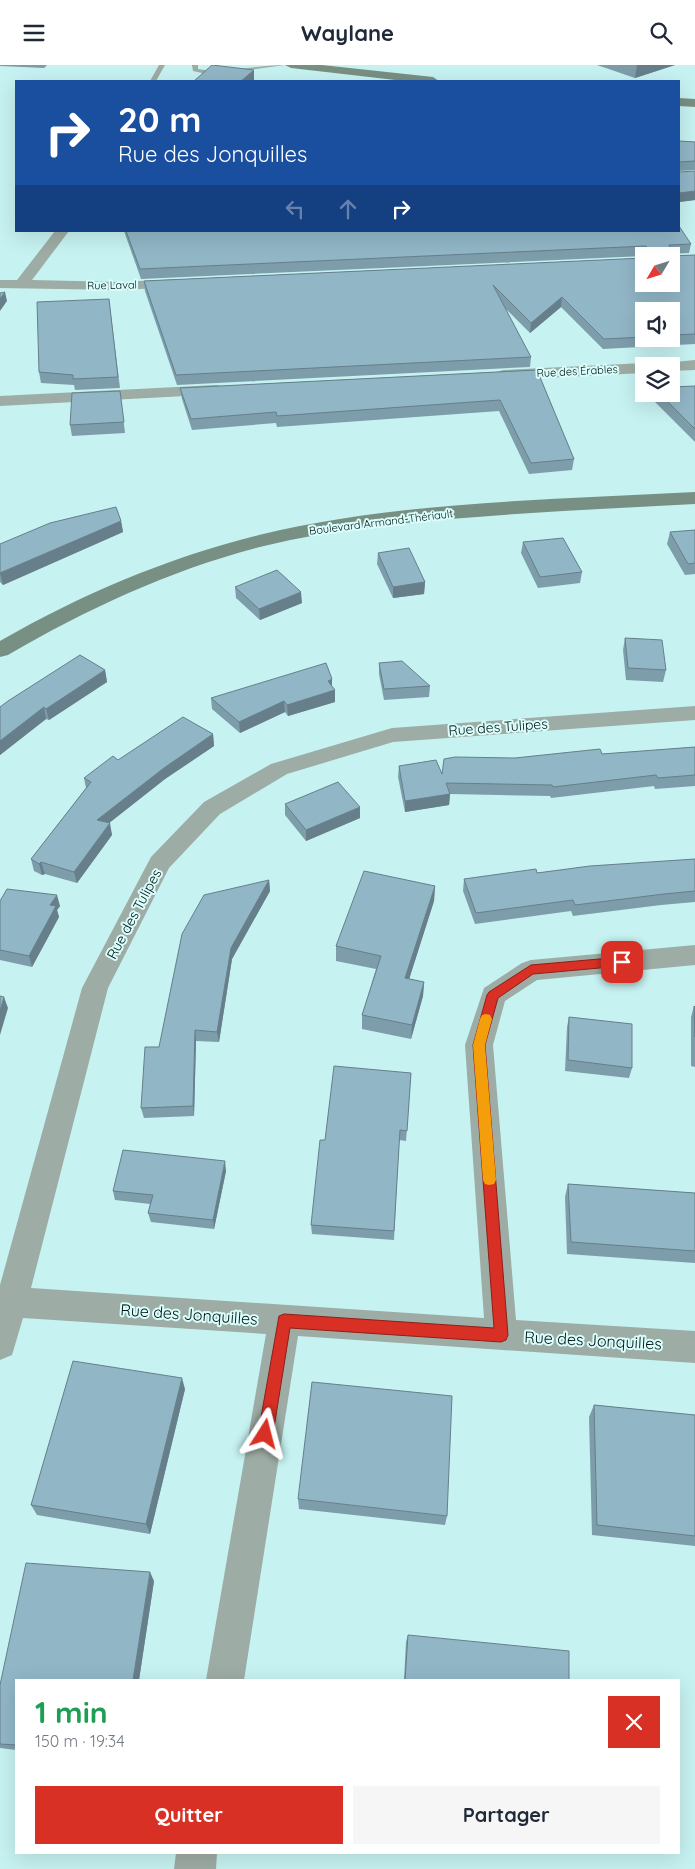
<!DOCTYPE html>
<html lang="fr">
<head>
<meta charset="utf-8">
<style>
	:root { --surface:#fff; --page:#f6f6f7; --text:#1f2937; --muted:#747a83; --accent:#d93025 }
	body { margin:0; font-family:Quicksand,sans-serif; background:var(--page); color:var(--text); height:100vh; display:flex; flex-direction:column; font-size:19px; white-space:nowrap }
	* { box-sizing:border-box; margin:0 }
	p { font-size:16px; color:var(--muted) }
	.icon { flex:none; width:28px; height:28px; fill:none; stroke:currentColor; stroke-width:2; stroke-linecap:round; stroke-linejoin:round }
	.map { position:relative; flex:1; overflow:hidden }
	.drawer { position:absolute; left:15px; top:1614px; width:665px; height:175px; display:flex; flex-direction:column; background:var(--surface); border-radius:0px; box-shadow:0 5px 20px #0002 }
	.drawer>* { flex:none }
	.guide { position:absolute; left:15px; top:15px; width:665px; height:152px; border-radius:0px; box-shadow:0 5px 20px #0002; background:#1a4fa0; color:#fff; overflow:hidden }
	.needle { width:32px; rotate:232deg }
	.controls { position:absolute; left:635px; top:182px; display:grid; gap:10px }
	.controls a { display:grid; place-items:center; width:45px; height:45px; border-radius:0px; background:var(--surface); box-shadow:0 5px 20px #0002; font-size:25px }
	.pin { position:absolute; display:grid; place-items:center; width:42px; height:42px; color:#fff; margin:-21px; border-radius:10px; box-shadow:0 2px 8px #0006 }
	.me { position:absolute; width:55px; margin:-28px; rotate:9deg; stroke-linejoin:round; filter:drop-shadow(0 0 4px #0008) }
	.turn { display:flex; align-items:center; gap:18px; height:105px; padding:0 20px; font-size:22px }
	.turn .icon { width:65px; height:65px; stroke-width:2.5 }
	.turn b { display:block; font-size:35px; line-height:42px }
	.lanes { display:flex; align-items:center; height:48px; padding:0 20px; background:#0003; justify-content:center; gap:25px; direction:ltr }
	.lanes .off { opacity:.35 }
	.round { display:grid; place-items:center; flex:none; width:52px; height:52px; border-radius:0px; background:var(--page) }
	.headline { display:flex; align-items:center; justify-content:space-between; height:85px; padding:0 20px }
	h1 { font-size:30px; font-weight:700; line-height:38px; color:#1e9e55 }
	.action { display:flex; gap:10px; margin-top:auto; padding:10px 20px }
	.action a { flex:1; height:58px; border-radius:0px; background:var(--accent); color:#fff; font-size:20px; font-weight:700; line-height:58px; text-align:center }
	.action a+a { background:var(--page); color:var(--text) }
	header { display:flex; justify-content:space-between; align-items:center; height:65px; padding:0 20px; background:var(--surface); font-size:22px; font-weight:700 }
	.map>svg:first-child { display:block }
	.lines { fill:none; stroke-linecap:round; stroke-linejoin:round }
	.lane { fill:#9daca4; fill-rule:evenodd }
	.street { fill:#9daca4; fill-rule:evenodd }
	.secondary { fill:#788f83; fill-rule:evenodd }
	.wall { fill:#7d9daa; fill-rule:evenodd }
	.shaded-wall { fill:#667f8b }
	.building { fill:#91b6c6; stroke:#667f8b }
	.route { fill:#d93025; stroke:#8d1f18 }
	.slow { fill:#f59e0b }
	.labels { text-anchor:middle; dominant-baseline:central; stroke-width:4; stroke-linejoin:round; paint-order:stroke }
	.far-street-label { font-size:11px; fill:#041313; stroke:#dafefc }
	.street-label { font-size:14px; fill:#041313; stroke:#dafefc }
	.near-street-label { font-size:16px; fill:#041313; stroke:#dafefc }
</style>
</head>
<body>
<header><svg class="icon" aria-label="menu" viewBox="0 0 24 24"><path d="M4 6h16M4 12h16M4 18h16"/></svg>Waylane<svg class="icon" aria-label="search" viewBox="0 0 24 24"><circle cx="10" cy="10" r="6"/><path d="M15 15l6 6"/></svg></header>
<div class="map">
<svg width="695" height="1804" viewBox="0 0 695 1804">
	<rect width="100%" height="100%" fill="#c6f2f1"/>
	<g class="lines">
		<path class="lane" d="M 159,0 L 165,0 L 156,16 L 150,16 Z
			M 192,0 L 198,0 L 198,4 C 226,9 256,0 285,0 L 211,10 L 193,6 Z"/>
		<path class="street" d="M 55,166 L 69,166 L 32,215 L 120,217 L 179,214 L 184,215 L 186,218 L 184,221 L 179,222 L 120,225 L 0,223 L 0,215 L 17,215 Z
			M 695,295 L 695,305 L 671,306 L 671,301 L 663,301 L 665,298 Z
			M 644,298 L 651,301 L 644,301 L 644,308 L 503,315 L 497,313 L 495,310 L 497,307 L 503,305 Z
			M 216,320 L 222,321 L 224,325 L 222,329 L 0,341 L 0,331 Z
			M 695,641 L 695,655 L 393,677 L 287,709 L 220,749 L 169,803 L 108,923 L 31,1223 L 484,1253 L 465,980 L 484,923 L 522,898 L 531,895 L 695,880 L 695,900 L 537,915 L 505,936 L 493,980 L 516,1255 L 695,1266 L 695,1298 L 298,1271 L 244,1615 L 206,1615 L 266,1269 L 23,1253 L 12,1290 L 0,1295 L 0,1220 L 82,923 L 151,792 L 204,737 L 271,699 L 392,663 Z
			M 176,1788 L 217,1788 L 216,1804 L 174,1804 Z"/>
		<path class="secondary" d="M 285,0 L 322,0 L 433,12 L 439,16 L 404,16 L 291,3 Z
			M 679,33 L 695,34 L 695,42 L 679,41 Z
			M 695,427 L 695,439 C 622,443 549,446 477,452 C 405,457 334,464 264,481 C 173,504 89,543 8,590 L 0,592 L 0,576 C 82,529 167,493 259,470 C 398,436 552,435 695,427 Z"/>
	</g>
	<path class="wall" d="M 0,0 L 47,0 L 44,3 L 0,1 Z
		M 597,0 L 675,0 L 635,13 Z
		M 679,76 L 695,77 L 695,105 L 679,106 L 679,107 L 695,135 L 679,137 Z
		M 124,166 L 679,166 L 691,179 L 689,188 L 671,189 L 672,191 L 695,190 L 695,279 L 603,284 L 561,242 L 530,268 L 505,243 L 531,292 L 530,302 L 177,320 L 145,226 L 144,216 L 644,193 L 671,191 L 644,191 L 141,214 ZM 644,246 L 671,246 L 671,274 L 644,274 Z
		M 109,234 L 120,323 L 75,325 L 74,320 L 41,318 L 39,307 Z
		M 537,305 L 574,394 L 572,405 L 529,409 L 499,346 L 277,362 L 276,358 L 192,365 L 182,334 L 180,323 Z
		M 695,321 L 695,377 L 652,334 L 653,329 L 671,329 Z
		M 120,326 L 125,368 L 72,371 L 70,360 Z
		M 121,456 L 123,467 L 3,520 L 0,517 L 0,479 Z
		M 695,465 L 695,509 L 685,510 L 667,479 L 670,467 Z
		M 523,477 L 582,507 L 580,518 L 538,523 L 521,488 Z
		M 378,488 L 425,517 L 424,529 L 393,533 L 377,499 Z
		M 235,522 L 302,538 L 260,555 L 236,533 Z
		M 625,573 L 666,605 L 663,617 L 626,615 L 623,585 Z
		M 379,598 L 430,621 L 429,632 L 384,635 L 379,609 Z
		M 105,605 L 107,617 L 49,655 L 46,654 L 0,690 L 0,642 Z
		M 332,614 L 332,622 L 335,625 L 335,637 L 288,651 L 285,647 L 240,668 L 212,644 L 211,633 Z
		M 213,669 L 214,681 L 165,714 L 109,758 L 112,770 L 77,818 L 45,809 L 42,810 L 34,806 L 31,794 L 86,723 L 84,713 L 118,695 Z
		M 695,682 L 695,721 L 655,724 L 654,721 L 551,733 L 550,731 L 450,729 L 449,740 L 405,747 L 398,712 L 399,701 L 442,709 L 515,693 L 602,689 Z
		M 285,739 L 360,753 L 306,776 L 285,750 Z
		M 695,794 L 695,837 L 661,840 L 573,851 L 571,846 L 475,859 L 463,826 L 464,814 Z
		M 269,815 L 270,826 L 232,894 L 219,977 L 196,976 L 194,1051 L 144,1053 L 141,1043 L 159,982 Z
		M 435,821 L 434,836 L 409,914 L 424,917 L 423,931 L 411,974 L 362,964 L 362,950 L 376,904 L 336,896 L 336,881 Z
		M 0,836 L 60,841 L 57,845 L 59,852 L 32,902 L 0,895 Z
		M 694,941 L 695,942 L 695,1002 L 691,1001 L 691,952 Z
		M 569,952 L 632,1003 L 629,1013 L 565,1006 L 567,962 Z
		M 411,1008 L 406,1076 L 399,1075 L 394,1175 L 312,1169 L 311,1160 L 325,1075 Z
		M 226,1106 L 214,1164 L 151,1157 L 148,1148 L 150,1139 L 115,1135 L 113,1126 Z
		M 568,1119 L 695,1128 L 695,1198 L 567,1189 L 565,1132 Z
		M 185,1324 L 150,1469 L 37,1450 L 31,1440 Z
		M 594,1340 L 695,1350 L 695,1481 L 592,1470 L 589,1352 Z
		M 298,1434 L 447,1451 L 445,1460 L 299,1444 Z
		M 154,1516 L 139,1615 L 16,1615 L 16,1685 L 0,1683 L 0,1620 Z
		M 408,1570 L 569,1615 L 404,1615 L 406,1577 Z"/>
	<path class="shaded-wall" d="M 637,0 L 675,0 L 635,13 Z
		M 254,5 L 254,16 L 241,16 Z
		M 695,126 L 695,135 L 679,137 L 679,128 Z
		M 5,227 L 7,236 L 0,246 L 0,234 Z
		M 562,232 L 561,242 L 530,268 L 531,258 Z
		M 121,456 L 123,467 L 3,520 L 0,508 Z
		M 425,517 L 424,529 L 393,533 L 393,522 Z
		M 301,527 L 302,538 L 260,555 L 259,544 Z
		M 105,605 L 107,617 L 49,655 L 46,644 Z
		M 332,614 L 332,625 L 328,616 Z
		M 335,625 L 335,637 L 288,651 L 287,640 Z
		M 284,636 L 285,647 L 240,668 L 239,657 Z
		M 44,642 L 46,654 L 0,690 L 0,676 Z
		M 213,669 L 214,681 L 165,714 L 99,766 L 97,755 L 164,703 Z
		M 450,729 L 449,740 L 405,747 L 405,736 Z
		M 360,742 L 360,753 L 306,776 L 306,765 Z
		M 110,758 L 112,770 L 77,818 L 74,807 Z
		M 41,797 L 45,809 L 42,810 L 39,799 Z
		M 269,815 L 270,826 L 232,894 L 219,977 L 217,967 L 231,883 Z
		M 435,821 L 434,836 L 405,927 L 405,913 Z
		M 57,830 L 60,841 L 57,845 L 59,852 L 32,902 L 29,891 L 50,840 Z
		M 424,917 L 423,931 L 411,974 L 412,960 Z
		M 4,932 L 8,943 L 0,970 L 0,946 Z
		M 195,965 L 196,976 L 194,1051 L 193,1041 Z
		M 225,1096 L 226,1106 L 214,1164 L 213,1155 Z
		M 182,1313 L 185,1324 L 150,1469 L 146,1459 Z
		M 150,1507 L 154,1516 L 139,1615 L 133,1615 Z"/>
	<path class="building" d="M 212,0 L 254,5 L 241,16 L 194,16 Z
		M 679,76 L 695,77 L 695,96 L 679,97 L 679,107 L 695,106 L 695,126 L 679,128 Z
		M 679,161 L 691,179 L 669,180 L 672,191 L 695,190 L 695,269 L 671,270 L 671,246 L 644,246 L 644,272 L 604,274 L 562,232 L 531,258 L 493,220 L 531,292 L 176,310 L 144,216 L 644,193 L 644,219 L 671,219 L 671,191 L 646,191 L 648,183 L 646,181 L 140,204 L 126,166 L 679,166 Z
		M 5,227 L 0,234 L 0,228 Z
		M 109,234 L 118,312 L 73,314 L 73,310 L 39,307 L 37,237 Z
		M 537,305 L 574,394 L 531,398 L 500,335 L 277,351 L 276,347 L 191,354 L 180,323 Z
		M 695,321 L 695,364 L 660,329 L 671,329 L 671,322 Z
		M 120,326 L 124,357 L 70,360 L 72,328 Z
		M 116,442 L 121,456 L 0,508 L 0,479 L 50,458 Z
		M 695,465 L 695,498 L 688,499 L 670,467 Z
		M 563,473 L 582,507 L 540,512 L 523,477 Z
		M 409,483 L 425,517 L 393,522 L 378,488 Z
		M 277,505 L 301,527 L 259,544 L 235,522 Z
		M 625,573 L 662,575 L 666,605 L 628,603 Z
		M 80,590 L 105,605 L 46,644 L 44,642 L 0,676 L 0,642 L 8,636 Z
		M 402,596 L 430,621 L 384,624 L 379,598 Z
		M 326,598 L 332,614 L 328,616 L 335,625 L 287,640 L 284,636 L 239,657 L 211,633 Z
		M 183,652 L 213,669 L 164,703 L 97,755 L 110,758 L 74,807 L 41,797 L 39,799 L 31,794 L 91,717 L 84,713 L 113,691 L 118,695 Z
		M 695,682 L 695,710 L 658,713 L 656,710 L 553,722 L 552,720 L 446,718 L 450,729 L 405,736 L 399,701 L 436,695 L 442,709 L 444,694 L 455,692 L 515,693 L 600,684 L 602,689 Z
		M 338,717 L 360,742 L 306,765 L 285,739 Z
		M 695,794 L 695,826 L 664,829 L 575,840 L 573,835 L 476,848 L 464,814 L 536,804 L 537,808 L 590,801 Z
		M 364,806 L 435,821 L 405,913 L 424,917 L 412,960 L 362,950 L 381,891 L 336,881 Z
		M 269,815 L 231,883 L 217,967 L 195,965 L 193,1041 L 141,1043 L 145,982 L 159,982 L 182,869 L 204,830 Z
		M 7,824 L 57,830 L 50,840 L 56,841 L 29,891 L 0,885 L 0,836 Z
		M 0,931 L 4,932 L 0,946 Z
		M 694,941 L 695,942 L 695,972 Z
		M 569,952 L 632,959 L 632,1003 L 568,995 Z
		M 334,1001 L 411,1008 L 407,1066 L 400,1065 L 394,1166 L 311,1160 L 320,1075 L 325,1075 Z
		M 123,1085 L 225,1096 L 213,1155 L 148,1148 L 153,1130 L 113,1126 Z
		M 568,1119 L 695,1128 L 695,1186 L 571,1177 Z
		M 73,1296 L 182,1313 L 146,1459 L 31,1440 Z
		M 312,1317 L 452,1331 L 447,1451 L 298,1434 Z
		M 594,1340 L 695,1350 L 695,1471 L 597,1460 Z
		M 26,1498 L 150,1507 L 133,1615 L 16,1615 L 16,1680 L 0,1679 L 0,1620 Z
		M 408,1570 L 569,1586 L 569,1615 L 405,1615 Z"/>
	<path class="route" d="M 622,892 L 628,897 L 622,901 L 533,909 L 498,933 L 485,980 L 508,1270 L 506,1275 L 501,1277 L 290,1263 L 273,1369 L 271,1374 L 265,1377 L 260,1374 L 258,1369 L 279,1251 L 284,1249 L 494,1263 L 473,980 L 487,930 L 489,927 L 531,900 Z"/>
	<path class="slow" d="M 486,949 L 490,950 L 492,954 L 485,980 L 496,1115 L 494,1119 L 489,1120 L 485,1119 L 483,1115 L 473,980 L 480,954 L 482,950 Z"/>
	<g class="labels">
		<g class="far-street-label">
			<text transform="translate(112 220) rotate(-1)">Rue Laval</text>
			<text transform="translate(577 306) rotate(-3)">Rue des Érables</text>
			<text transform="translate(381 457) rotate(-7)">Boulevard Armand-Thériault</text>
		</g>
		<g class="street-label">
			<text transform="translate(498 662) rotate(-4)">Rue des Tulipes</text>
			<text transform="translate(134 849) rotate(-62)">Rue des Tulipes</text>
		</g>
		<g class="near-street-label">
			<text transform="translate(189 1249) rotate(4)">Rue des Jonquilles</text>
			<text transform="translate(593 1275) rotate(3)">Rue des Jonquilles</text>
		</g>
	</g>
</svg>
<div class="controls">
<a><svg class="needle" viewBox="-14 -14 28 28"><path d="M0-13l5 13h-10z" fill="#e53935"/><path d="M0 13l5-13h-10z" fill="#747a83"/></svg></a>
<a><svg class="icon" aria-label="sound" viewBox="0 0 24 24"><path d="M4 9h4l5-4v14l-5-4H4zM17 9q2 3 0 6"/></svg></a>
<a><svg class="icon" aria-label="layers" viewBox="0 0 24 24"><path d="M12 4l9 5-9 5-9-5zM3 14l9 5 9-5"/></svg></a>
</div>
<div class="pin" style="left:622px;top:897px;background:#d93025"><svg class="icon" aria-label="arrive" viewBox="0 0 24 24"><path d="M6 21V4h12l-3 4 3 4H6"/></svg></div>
<svg class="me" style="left:265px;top:1369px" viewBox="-20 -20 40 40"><path d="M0-17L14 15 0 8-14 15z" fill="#d93025" stroke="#fff" stroke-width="4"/></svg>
<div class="guide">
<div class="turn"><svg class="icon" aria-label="right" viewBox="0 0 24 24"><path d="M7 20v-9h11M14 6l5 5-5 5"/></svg><div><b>20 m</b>Rue des Jonquilles</div></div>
<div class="lanes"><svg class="icon off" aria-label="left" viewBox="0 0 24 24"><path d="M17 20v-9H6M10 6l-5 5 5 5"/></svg><svg class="icon off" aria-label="ahead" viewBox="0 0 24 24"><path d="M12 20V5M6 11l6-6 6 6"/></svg><svg class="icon" aria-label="right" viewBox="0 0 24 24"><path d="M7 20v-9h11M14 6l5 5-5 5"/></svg></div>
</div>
<section class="drawer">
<div class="headline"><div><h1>1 min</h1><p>150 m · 19:34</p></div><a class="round" style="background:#d93025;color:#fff"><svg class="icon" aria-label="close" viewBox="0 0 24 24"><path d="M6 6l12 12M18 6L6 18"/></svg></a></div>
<div class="action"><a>Quitter</a><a>Partager</a></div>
</section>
</div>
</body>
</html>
